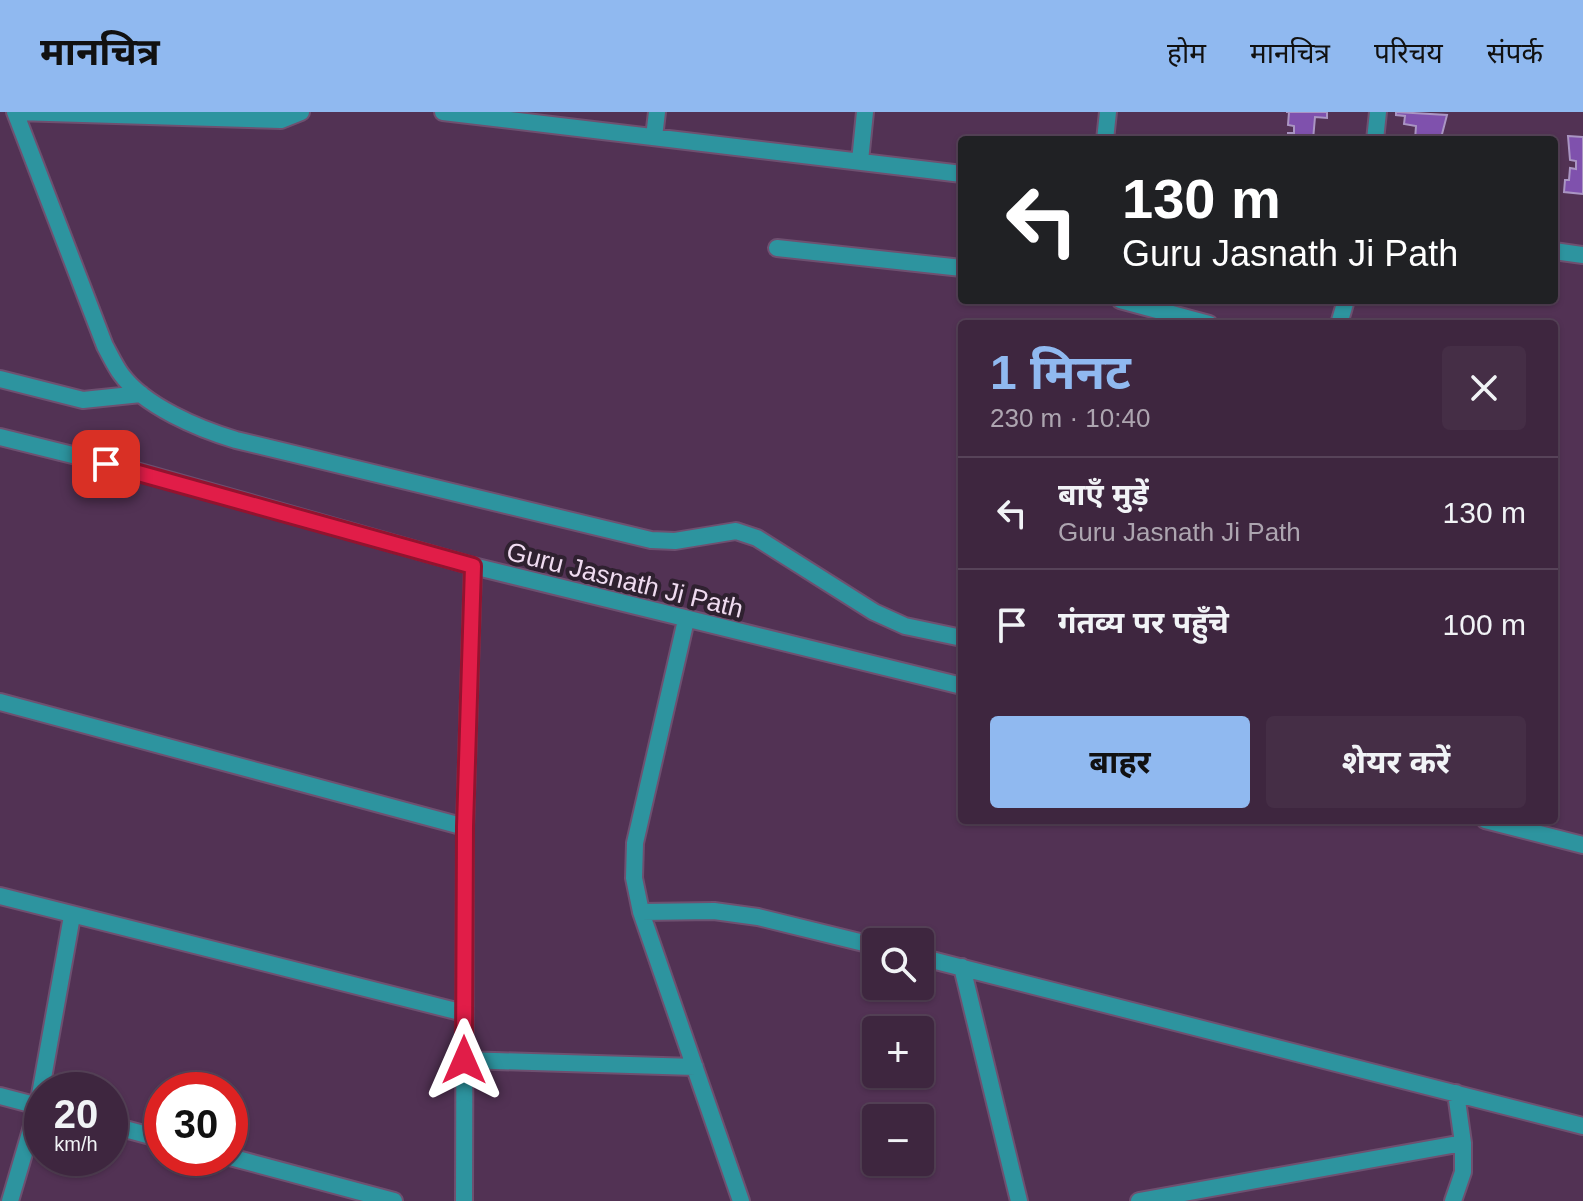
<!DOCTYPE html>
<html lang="hi">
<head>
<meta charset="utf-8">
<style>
	:root { --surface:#3e263f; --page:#452e46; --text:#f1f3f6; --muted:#ada5b0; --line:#574359; --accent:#90b9f0 }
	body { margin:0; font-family:Helvetica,"Noto Sans Devanagari",sans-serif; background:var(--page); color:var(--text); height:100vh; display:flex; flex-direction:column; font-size:30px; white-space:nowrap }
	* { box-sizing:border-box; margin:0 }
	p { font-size:26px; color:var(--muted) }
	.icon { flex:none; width:44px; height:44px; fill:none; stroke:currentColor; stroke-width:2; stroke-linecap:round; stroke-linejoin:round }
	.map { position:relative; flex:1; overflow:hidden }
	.side { position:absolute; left:958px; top:208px; width:600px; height:504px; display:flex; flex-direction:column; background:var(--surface); border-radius:8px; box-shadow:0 2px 6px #0004,0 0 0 2px var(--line) }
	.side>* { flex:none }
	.guide { position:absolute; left:958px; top:24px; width:600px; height:168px; border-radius:8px; box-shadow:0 2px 6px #0004,0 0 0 2px var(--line); background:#202124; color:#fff; overflow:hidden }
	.controls { position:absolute; left:862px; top:816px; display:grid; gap:16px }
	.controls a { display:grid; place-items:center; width:72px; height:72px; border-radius:8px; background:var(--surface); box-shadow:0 2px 6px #0004,0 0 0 2px var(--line); font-size:40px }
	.speed { position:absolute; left:24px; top:960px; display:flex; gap:16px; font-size:40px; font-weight:700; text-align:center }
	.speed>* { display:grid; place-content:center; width:104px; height:104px; border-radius:50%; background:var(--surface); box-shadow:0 2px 6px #0004,0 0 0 2px var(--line); line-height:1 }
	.speed small { font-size:20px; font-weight:400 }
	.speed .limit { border:12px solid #d22; background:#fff; color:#111 }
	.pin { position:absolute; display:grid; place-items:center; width:68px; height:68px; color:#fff; margin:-34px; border-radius:16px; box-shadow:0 4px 12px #0006 }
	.me { position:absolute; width:88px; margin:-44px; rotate:0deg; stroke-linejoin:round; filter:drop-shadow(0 0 6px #0008) }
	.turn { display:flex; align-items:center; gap:28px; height:168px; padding:0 32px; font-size:36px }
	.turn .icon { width:104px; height:104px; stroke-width:2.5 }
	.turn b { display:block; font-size:56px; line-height:68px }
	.round { display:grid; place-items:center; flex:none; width:84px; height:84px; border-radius:8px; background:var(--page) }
	.overview { display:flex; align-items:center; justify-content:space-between; height:136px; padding:0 32px }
	h1 { font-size:48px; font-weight:700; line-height:60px; color:var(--accent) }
	.action { display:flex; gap:16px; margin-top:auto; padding:16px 32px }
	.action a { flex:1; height:92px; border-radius:8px; background:var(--accent); color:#111; font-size:32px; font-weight:700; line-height:92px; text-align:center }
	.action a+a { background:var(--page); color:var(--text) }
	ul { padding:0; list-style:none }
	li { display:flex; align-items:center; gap:24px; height:112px; padding:0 32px; border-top:2px solid var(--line) }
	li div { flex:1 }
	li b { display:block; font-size:30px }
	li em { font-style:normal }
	header { display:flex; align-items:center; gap:48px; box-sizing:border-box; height:112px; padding:0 40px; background:var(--accent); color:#111 }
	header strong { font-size:38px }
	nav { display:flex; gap:44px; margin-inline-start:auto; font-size:28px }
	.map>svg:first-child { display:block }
	.building { fill:#7f51ad; stroke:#aa95c3; stroke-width:2 }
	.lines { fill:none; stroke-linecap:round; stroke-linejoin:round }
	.street-casing { stroke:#6e5070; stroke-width:20 }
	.street { stroke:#2d949f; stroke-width:16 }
	.route-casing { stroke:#92132f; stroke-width:20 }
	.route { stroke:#e11d48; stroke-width:14 }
	.labels { text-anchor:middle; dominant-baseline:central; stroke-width:8; stroke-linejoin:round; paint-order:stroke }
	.street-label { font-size:26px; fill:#efdbf0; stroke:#2f2130 }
</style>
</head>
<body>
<header>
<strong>मानचित्र</strong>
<nav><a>होम</a><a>मानचित्र</a><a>परिचय</a><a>संपर्क</a></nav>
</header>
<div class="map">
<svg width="1583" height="1089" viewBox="0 0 1583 1089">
	<rect width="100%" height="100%" fill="#523254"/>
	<path class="building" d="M 1286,0 L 1327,0 L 1327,6 L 1315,5 L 1313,28 L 1288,28 L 1288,21 L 1294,21 L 1294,14 L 1288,13 L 1289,0 Z
		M 1396,0 L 1447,3 L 1441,26 L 1415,28 L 1416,14 L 1404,12 L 1405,4 L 1396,3 Z
		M 1568,24 L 1583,25 L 1583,82 L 1564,80 L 1565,68 L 1569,68 L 1570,56 L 1576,57 L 1576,49 L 1570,48 Z"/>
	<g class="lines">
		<defs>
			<path id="street" d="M 15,0 L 105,234 C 110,243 115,254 121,262 C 144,294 199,317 236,328 L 651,428 L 675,429 L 736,419 L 757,426 L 874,500 L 905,514 L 962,526
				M 16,0 L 281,8 L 301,0
				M 443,0 L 962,62
				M 654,25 L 657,0
				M 1105,28 L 1108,0
				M 1375,28 L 1378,0
				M 860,49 L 865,0
				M 777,136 L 962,156
				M 1554,139 L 1583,143
				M 1120,188 L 1209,212
				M 1339,212 L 1346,188
				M 0,267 L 83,288 L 141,282
				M 0,325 L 133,358 L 473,454 L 962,574
				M 686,508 L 635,731 L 634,766 L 641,800 L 741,1089
				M 0,590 L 465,715
				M 1485,708 L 1583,733
				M 0,784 L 464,901
				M 641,800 L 714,799 L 758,805 L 876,834
				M 920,845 L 1583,1014
				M 962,855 L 1019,1089
				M 464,948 L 695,955
				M 0,984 L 42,995
				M 110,1013 L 162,1027
				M 230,1045 L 394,1089
				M 10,1089 L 38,994 L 72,804
				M 464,1089 L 465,715 L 473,454
				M 1139,1089 L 1463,1031
				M 1453,1089 L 1463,1060 L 1463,1031 L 1456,981"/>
		</defs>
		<use href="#street" class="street-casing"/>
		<use href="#street" class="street"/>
	</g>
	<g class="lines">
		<defs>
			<path id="route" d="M 106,352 L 473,454 L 465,715 L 464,948"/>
		</defs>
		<use href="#route" class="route-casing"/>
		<use href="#route" class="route"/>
	</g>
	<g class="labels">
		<g class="street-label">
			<text transform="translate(625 468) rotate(14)">Guru Jasnath Ji Path</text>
		</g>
	</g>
</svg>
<div class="controls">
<a><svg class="icon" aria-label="search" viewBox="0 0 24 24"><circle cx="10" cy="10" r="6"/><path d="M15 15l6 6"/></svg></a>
<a>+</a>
<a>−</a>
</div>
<div class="speed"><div>20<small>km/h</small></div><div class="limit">30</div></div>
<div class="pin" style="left:106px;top:352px;background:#d93025"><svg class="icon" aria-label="arrive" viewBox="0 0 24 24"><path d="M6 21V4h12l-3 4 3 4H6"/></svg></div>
<svg class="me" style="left:464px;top:948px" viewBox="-20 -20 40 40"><path d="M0-17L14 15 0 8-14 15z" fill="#e11d48" stroke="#fff" stroke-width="4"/></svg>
<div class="guide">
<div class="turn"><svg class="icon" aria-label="left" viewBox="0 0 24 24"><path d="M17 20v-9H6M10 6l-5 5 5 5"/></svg><div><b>130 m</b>Guru Jasnath Ji Path</div></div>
</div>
<section class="side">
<div class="overview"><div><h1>1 मिनट</h1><p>230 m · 10:40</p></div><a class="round"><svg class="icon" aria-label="close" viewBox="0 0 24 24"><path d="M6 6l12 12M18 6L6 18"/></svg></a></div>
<ul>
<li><svg class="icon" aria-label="left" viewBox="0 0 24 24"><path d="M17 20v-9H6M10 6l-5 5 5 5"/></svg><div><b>बाएँ मुड़ें</b><p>Guru Jasnath Ji Path</p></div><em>130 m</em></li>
<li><svg class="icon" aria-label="arrive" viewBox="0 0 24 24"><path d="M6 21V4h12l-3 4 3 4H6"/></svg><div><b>गंतव्य पर पहुँचे</b></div><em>100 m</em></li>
</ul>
<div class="action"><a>बाहर</a><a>शेयर करें</a></div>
</section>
</div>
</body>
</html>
